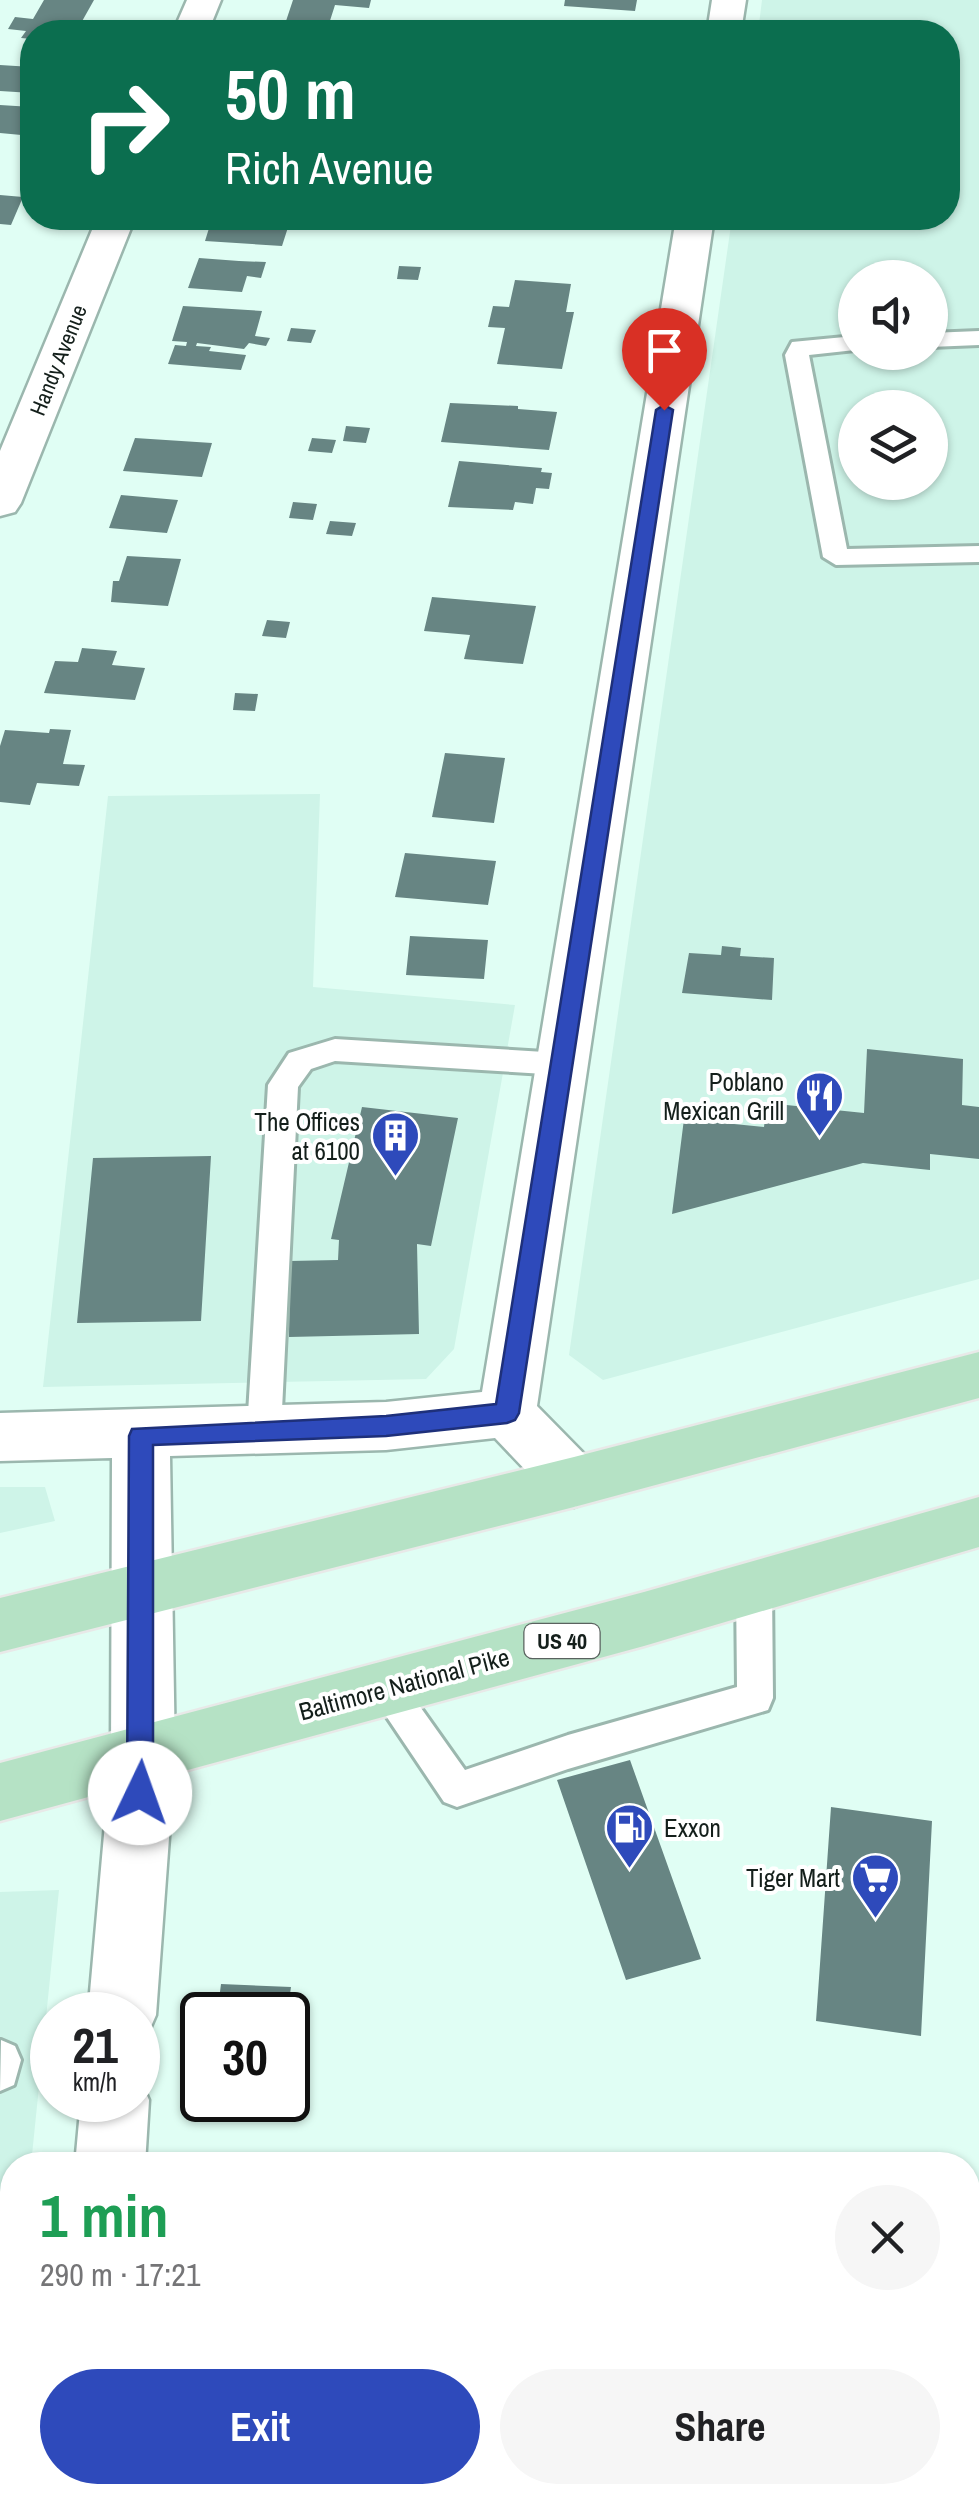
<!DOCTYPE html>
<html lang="en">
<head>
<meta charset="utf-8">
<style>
	:root { --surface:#fff; --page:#f6f6f6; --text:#202124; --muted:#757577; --accent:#2e4abb }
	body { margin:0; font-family:"Archivo Narrow",sans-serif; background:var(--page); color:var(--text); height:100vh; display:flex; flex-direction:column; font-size:38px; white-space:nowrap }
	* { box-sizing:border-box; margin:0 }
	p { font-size:32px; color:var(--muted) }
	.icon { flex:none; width:55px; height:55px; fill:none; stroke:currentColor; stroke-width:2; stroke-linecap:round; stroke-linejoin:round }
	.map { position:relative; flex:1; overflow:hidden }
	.panel { position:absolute; left:0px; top:2152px; width:980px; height:352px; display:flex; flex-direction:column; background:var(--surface); border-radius:40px 40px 0 0; box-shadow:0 2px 8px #0004 }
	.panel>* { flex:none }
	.guide { position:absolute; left:20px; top:20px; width:940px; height:210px; border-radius:40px; box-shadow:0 2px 8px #0004; background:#0b6e4f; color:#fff; overflow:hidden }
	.controls { position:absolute; left:838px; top:260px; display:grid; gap:20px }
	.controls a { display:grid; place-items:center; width:110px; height:110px; border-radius:50%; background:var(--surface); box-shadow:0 2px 8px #0004; font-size:50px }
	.speed { position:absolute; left:30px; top:1992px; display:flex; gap:20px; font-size:50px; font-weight:700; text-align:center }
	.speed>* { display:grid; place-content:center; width:130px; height:130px; border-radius:50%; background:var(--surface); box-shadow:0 2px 8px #0004; line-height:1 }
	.speed small { font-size:25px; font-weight:400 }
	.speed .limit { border:5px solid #111; border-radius:15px; background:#fff; color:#111 }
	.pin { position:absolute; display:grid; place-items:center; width:85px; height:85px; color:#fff; margin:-102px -42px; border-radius:50% 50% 50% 0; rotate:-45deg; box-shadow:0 0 10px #0007 }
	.pin .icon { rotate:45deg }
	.me { position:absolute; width:110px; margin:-55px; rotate:3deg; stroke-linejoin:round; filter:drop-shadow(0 0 8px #0008) }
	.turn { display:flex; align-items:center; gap:35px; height:210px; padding:0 40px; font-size:45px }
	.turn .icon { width:130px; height:130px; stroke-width:2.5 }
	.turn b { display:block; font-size:70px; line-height:85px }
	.round { display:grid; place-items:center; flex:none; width:105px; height:105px; border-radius:52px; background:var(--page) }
	.overview { display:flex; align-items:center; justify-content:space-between; height:170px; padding:0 40px }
	h1 { font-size:60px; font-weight:700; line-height:75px; color:#1e9e55 }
	.cta { display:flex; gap:20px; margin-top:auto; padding:20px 40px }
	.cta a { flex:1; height:115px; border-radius:60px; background:var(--accent); color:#fff; font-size:40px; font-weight:700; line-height:115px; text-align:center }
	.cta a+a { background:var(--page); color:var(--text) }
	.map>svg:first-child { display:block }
	.built { fill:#cef4e8; fill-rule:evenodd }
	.building { fill:#678583 }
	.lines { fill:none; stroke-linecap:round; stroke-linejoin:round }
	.lane-casing { stroke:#9bb7ae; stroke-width:6 }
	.street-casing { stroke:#9bb7ae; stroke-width:5 }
	.primary-casing { stroke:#e8e9e8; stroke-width:5 }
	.lane { fill:#fff; fill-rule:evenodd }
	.street { fill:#fff; fill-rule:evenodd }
	.primary { fill:#b5e2c5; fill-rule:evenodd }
	.route { fill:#2e4abb; stroke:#1e307a; stroke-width:2.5 }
	.labels { text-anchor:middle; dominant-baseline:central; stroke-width:8; stroke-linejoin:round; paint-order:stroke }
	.far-street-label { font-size:22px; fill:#141f1b; stroke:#fff }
	.shield { fill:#fff; stroke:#5a625f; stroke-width:2.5 }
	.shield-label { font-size:22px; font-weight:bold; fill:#141f1b }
	.poi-label { font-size:25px; fill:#141f1b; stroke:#fff; text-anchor:end }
	.street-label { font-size:25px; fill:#141f1b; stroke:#fff }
</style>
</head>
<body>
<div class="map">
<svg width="979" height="2504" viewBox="0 0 979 2504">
	<rect width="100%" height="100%" fill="#e0fef4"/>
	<path class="built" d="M 762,0 L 979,0 L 979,1279 L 603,1380 L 569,1355 L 732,218 L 948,218 L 948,32 L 758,32 ZM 855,278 L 930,278 L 930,352 L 855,352 ZM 855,408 L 930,408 L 930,482 L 855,482 Z
		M 320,794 L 313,987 L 515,1005 L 454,1349 L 426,1379 L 43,1387 L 108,796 Z
		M 0,1487 L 45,1487 L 55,1521 L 0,1533 Z
		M 59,1890 L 31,2165 L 12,2165 L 12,2343 L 0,2464 L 0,1892 Z"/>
	<path class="building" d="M 44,0 L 94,0 L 76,32 L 32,32 L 32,39 L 21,38 L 26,31 L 8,29 L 15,17 L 33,19 Z
		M 293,0 L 371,0 L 369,8 L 335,5 L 327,30 L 284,27 Z
		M 565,0 L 637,0 L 635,11 L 564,6 Z
		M 0,65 L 32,67 L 32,93 L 0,91 Z
		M 0,105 L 32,107 L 32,136 L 0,133 Z
		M 0,195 L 23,197 L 11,225 L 0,224 Z
		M 221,218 L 291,218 L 282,246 L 205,241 L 210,225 L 218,226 Z
		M 199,258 L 239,261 L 266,262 L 261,278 L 247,276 L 242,292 L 188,288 Z
		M 399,266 L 421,267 L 418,280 L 397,279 Z
		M 515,280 L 571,284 L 566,312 L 574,312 L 562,369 L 497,364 L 505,328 L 488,327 L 493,306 L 509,307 Z
		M 183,306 L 262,311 L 255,336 L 270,338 L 266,346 L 249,343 L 244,349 L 197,343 L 196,346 L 211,347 L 209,351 L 246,355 L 241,370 L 168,364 L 175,345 L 186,346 L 187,342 L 172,341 Z
		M 291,328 L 316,330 L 311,343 L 287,341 Z
		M 450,403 L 518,406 L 518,409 L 557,412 L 549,450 L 441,442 Z
		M 346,426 L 370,428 L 366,443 L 343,441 Z
		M 135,438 L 212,443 L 202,477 L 123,471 Z
		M 312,438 L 336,440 L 332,453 L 308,451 Z
		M 459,461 L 542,468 L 541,472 L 552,473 L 549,489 L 536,488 L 533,504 L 515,502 L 513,510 L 448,507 Z
		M 121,495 L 178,500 L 167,533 L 109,528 Z
		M 293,502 L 317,504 L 313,520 L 289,518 Z
		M 330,521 L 356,523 L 352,536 L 326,534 Z
		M 127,556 L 181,559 L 168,606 L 111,602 L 113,581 L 119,581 Z
		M 432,597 L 536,606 L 523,664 L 464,659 L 470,635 L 424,631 Z
		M 267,620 L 290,622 L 286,638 L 262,636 Z
		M 82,648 L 117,651 L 112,665 L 145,668 L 135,700 L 44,693 L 55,661 L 78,662 Z
		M 235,693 L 258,694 L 255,711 L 233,710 Z
		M 50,729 L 71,730 L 63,764 L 85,765 L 79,786 L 37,783 L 30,805 L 0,802 L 0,746 L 5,730 L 49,733 Z
		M 445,753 L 505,758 L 494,823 L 432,817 Z
		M 405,853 L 496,861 L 488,905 L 395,897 Z
		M 410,936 L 488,940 L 484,979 L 406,975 Z
		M 722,946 L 741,948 L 740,956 L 774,958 L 772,1000 L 682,993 L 689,953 L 721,955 Z
		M 867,1049 L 963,1059 L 962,1105 L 979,1107 L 979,1159 L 930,1154 L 930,1170 L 863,1163 L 672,1214 L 684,1119 L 764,1127 L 767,1103 L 864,1113 Z
		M 362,1107 L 458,1118 L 431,1246 L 417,1244 L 419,1334 L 289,1337 L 290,1261 L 338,1260 L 339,1240 L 331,1239 Z
		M 211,1156 L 201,1321 L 77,1323 L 93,1158 Z
		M 630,1760 L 701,1959 L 626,1980 L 557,1780 Z
		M 831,1807 L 932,1821 L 921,2036 L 816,2021 Z
		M 221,1984 L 291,1987 L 287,2015 L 217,2015 Z
		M 601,2492 L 683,2492 L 682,2504 L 600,2496 Z"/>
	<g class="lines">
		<defs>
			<path id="lane" d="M 979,331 L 979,345 L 930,347 L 930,333 Z
				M 855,336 L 855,350 L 809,355 L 847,549 L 979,546 L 979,562 L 836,565 L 823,557 L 785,355 L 792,342 Z
				M 335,1039 L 561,1053 L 572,1056 L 576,1064 L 572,1072 L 561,1075 L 335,1061 L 311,1069 L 298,1087 L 281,1430 L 276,1440 L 264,1444 L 252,1440 L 247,1430 L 268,1085 L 289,1053 Z
				M 754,1572 L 767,1576 L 772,1587 L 773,1698 L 768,1710 L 568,1769 L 457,1807 L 444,1802 L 368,1689 L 373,1677 L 386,1673 L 399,1677 L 465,1770 L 568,1735 L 737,1687 L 736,1587 L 741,1576 Z
				M 1,2040 L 15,2046 L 21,2060 L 14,2085 L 0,2091 Z"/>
			<path id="street" d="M 187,0 L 221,0 L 208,32 L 173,32 Z
				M 712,0 L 746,0 L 741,32 L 707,32 Z
				M 97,218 L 135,218 L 21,503 L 15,512 L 0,516 L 0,451 Z
				M 676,218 L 714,218 L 537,1406 L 595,1465 L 603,1482 L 595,1499 L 574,1507 L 553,1499 L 495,1438 L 386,1450 L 170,1456 L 175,1756 L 156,2015 L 146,2038 L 138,2041 L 138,2015 L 88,2015 L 111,1756 L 112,1458 L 0,1461 L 0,1413 L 386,1402 L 482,1392 Z
				M 138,2075 L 149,2100 L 145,2165 L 75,2165 L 81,2100 L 138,2100 Z
				M 47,2492 L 123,2492 L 122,2504 L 46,2504 Z"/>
			<path id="primary" d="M 979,1352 L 979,1398 L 574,1507 L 0,1652 L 0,1598 L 574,1457 Z
				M 979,1497 L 979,1547 L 644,1646 L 0,1821 L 0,1763 L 644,1592 Z"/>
		</defs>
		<use href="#lane" class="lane-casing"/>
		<use href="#street" class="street-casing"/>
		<use href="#primary" class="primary-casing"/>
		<use href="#lane" class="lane"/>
		<use href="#street" class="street"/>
		<use href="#primary" class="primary"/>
	</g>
	<path class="route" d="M 664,405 L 673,410 L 519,1413 L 515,1420 L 507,1423 L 386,1436 L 153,1445 L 153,1793 L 149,1801 L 140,1805 L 130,1801 L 127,1793 L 129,1436 L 132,1429 L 386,1416 L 496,1404 L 656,410 Z"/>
	<defs>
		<symbol id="restaurant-pin" viewBox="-11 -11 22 30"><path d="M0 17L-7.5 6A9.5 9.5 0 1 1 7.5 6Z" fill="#2e4abb" stroke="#fff"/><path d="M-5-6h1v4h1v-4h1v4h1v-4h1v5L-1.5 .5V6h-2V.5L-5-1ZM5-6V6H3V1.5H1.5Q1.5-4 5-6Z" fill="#fff"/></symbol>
		<symbol id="building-pin" viewBox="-11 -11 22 30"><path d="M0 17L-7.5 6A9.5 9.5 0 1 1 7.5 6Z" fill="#2e4abb" stroke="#fff"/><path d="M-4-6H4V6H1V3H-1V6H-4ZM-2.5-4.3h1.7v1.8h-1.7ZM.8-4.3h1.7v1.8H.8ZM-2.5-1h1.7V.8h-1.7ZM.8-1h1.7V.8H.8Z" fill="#fff"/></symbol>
		<symbol id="fuel-pin" viewBox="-11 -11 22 30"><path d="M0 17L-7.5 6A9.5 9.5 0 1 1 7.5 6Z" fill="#2e4abb" stroke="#fff"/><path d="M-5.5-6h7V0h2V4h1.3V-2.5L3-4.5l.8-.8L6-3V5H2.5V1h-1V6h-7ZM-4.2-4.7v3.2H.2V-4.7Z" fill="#fff"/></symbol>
		<symbol id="supermarket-pin" viewBox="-11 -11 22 30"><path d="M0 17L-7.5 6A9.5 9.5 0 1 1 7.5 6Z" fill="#2e4abb" stroke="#fff"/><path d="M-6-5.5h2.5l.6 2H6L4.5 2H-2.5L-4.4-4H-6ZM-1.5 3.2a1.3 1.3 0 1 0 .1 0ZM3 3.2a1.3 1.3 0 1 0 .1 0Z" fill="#fff"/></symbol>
	</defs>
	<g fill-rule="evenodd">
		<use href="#restaurant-pin" x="792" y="1068" width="55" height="75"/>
		<use href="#building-pin" x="368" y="1108" width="55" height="75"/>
		<use href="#fuel-pin" x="602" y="1800" width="55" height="75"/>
		<use href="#supermarket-pin" x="848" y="1850" width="55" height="75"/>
	</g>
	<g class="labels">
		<g class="far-street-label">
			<text transform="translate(58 360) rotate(-68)">Handy Avenue</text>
		</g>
		<rect class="shield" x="524.5" y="1624" width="75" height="34" rx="8"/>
		<g class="shield-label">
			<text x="562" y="1641">US 40</text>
		</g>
		<g class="poi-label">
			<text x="784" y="1082">Poblano<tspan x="784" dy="29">Mexican Grill</tspan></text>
			<text x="360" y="1122">The Offices<tspan x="360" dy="29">at 6100</tspan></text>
			<text x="664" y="1828" text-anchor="start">Exxon</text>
			<text x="840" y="1878">Tiger Mart</text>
		</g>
		<g class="street-label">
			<text transform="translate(404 1684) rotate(-15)">Baltimore National Pike</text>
		</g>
	</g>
</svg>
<div class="controls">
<a><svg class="icon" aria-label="sound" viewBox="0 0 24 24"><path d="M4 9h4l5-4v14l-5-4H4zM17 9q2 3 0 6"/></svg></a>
<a><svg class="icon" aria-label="layers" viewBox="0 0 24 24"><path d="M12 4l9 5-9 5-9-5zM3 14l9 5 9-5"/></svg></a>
</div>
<div class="speed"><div>21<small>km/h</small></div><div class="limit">30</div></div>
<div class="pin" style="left:664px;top:410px;background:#d93025"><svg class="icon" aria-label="arrive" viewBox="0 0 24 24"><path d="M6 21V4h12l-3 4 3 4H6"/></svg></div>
<svg class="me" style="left:140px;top:1793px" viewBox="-20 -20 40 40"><circle r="19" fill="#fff"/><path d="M0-13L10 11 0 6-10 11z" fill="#2e4abb"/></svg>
<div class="guide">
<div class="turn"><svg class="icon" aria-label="right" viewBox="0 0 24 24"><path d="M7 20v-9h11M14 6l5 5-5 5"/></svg><div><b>50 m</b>Rich Avenue</div></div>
</div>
<section class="panel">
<div class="overview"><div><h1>1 min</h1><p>290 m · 17:21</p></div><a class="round"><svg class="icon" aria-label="close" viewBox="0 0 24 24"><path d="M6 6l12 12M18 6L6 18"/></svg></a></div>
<div class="cta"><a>Exit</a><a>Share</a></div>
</section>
</div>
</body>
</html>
